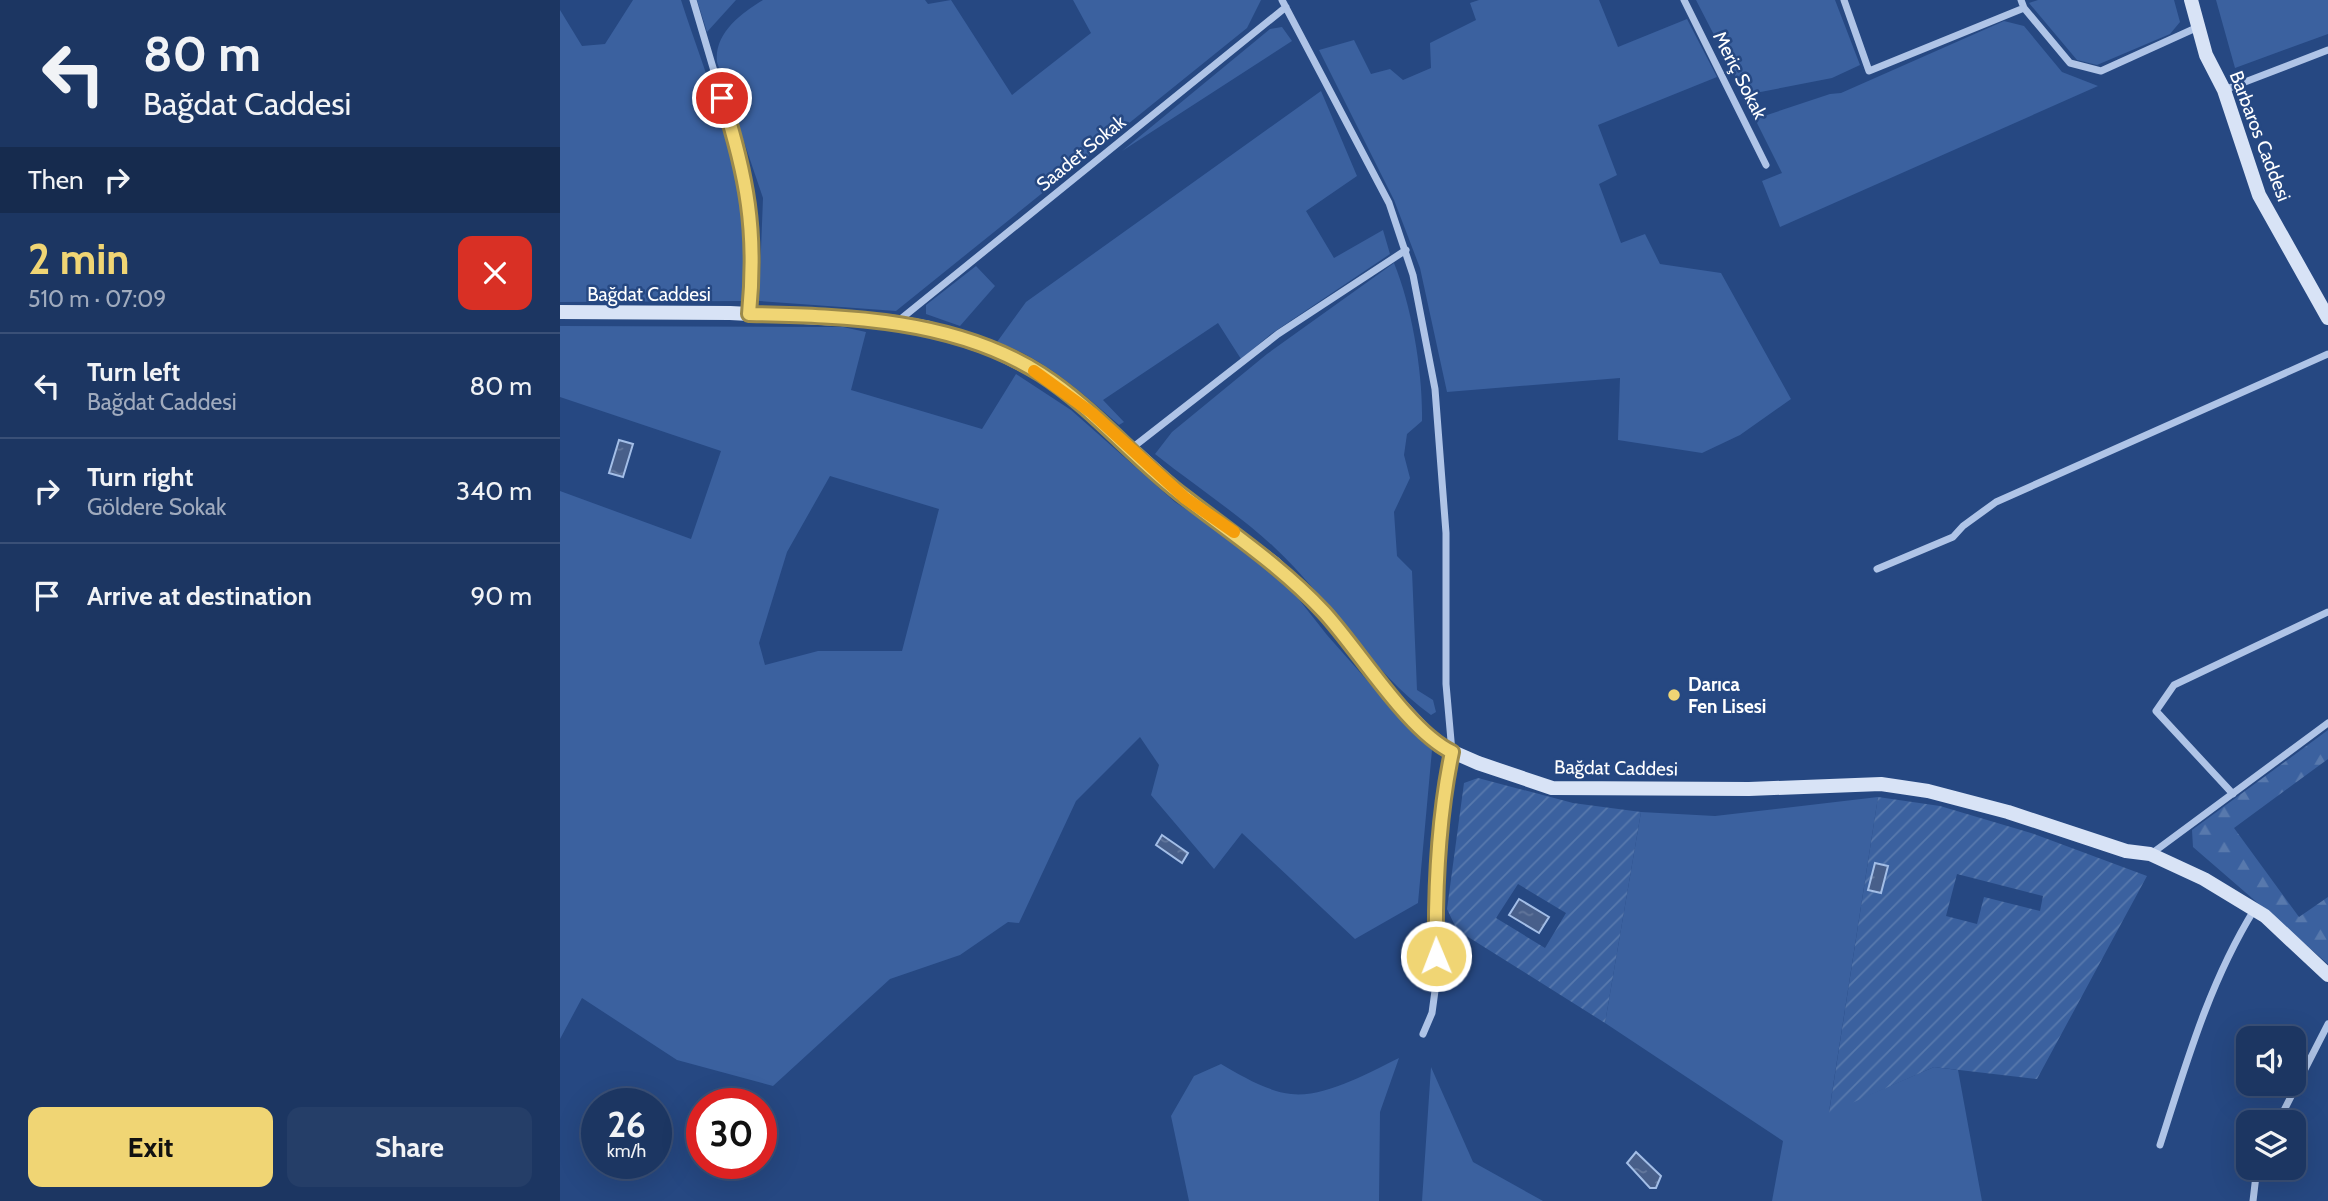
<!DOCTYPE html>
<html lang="en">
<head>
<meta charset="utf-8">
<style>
	:root { --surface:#1c3662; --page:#253e68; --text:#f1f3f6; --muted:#a0abbe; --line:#3a5077; --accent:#f0d574 }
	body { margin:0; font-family:Cabin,sans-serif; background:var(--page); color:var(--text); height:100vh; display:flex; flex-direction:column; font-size:26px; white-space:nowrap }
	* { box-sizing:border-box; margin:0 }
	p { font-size:23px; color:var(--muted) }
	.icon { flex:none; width:38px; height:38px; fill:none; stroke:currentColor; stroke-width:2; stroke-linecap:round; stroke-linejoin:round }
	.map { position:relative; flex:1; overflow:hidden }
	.details { display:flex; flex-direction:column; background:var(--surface); width:560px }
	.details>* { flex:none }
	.banner { background:#1c3662; color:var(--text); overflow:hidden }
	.buttons { position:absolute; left:1676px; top:1026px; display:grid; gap:14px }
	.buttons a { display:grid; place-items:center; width:70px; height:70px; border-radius:14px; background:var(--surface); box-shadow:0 7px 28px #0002,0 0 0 2px var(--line); font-size:35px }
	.speed { position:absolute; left:21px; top:1088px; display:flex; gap:14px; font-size:35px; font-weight:700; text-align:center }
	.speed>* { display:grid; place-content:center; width:91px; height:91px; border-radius:50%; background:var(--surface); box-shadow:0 7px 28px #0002,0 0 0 2px var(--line); line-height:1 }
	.speed small { font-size:18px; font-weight:400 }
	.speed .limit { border:10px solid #d22; background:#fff; color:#111 }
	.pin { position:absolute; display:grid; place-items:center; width:60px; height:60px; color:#fff; margin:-30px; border:4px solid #fff; border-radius:50%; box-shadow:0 2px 7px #0007 }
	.me { position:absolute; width:77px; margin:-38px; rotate:359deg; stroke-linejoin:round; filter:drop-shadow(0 0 5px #0008) }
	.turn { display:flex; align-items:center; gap:24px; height:147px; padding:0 28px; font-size:32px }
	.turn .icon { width:91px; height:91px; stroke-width:2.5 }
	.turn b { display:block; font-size:49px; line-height:60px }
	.then { display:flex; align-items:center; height:66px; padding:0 28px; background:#0003; gap:14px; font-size:26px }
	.round { display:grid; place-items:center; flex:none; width:74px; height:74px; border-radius:14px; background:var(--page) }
	.headline { display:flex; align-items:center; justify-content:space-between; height:119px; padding:0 28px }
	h1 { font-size:42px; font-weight:700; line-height:52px; color:var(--accent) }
	.cta { display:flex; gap:14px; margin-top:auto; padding:14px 28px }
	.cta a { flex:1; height:80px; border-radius:14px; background:var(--accent); color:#111; font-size:28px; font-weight:700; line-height:80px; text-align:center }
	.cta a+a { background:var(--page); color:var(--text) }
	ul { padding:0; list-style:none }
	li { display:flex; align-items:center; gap:21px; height:105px; padding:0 28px; border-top:2px solid var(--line) }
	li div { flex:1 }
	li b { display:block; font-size:26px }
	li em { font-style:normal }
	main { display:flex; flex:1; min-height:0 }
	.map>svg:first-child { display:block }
	.grass { fill:#3b619f; fill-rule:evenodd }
	.forest { fill:url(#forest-firs) }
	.garden { fill:url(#garden-furrows); fill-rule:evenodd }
	.water { fill:url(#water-ripples); stroke:#a3bee7; stroke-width:2 }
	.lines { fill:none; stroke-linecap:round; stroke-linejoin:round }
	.street { stroke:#afc4e7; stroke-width:7 }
	.secondary { stroke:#d8e3f6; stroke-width:14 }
	.route-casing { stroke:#9c8a4b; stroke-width:18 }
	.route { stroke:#f0d574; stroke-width:12 }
	.slow { stroke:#f59e0b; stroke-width:12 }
	.poi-dot { fill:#f0d574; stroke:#264882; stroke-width:2.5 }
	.labels { text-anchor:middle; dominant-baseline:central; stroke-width:5; stroke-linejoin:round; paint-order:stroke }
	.street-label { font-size:19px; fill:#fff; stroke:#264882 }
	.poi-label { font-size:19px; font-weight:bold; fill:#fff; stroke:#264882; text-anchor:start }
</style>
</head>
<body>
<main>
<section class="details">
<div class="banner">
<div class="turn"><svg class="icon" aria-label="left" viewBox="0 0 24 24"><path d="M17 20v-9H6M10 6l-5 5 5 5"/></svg><div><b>80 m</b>Bağdat Caddesi</div></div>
<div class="then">Then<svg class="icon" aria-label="right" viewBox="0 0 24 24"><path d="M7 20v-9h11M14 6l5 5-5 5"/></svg></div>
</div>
<div class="headline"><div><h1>2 min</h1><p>510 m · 07:09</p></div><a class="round" style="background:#d93025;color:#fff"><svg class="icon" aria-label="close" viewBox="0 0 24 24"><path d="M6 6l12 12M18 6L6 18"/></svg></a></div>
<ul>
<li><svg class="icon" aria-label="left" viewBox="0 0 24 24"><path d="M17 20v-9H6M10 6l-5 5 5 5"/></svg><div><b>Turn left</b><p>Bağdat Caddesi</p></div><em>80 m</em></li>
<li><svg class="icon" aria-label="right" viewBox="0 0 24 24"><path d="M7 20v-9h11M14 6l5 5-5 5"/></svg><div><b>Turn right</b><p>Göldere Sokak</p></div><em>340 m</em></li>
<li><svg class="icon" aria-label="arrive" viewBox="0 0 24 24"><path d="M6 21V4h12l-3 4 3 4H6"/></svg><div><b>Arrive at destination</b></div><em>90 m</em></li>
</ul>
<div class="cta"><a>Exit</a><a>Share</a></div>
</section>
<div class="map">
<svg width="1768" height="1201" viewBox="0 0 1768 1201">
	<defs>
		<pattern id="forest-firs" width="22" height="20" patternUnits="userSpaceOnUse" patternTransform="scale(1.75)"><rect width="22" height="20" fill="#3b619f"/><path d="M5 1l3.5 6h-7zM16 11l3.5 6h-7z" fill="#5879ad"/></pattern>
		<pattern id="garden-furrows" width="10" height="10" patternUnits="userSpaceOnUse" patternTransform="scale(1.75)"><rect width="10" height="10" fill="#3b619f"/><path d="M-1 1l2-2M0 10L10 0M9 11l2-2" fill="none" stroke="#5879ad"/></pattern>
		<pattern id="water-ripples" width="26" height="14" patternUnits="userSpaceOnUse" patternTransform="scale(1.75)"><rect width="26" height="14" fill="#485f8a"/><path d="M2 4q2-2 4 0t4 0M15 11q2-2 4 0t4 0" fill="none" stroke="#63779c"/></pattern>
	</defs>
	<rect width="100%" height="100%" fill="#264882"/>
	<path class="grass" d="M 73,0 L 121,0 C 151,93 200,202 182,301 L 0,302 L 0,10 L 22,46 L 45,44 Z
		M 137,0 L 176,0 L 147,32 Z
		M 203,0 L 365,0 L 368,4 L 391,0 L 452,95 L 531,33 L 513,0 L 701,0 L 687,28 L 336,311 L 199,301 L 203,198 L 157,62 C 154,34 180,14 203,0 Z
		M 919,0 L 1039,0 L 1058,47 L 1127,19 L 1157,77 L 1038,125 L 1057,175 L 1039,184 L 1061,243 L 1085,234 L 1100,264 L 1161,273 L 1231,399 L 1180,435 L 1142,453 L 1058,440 L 1060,378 L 887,392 L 860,268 L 834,200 L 759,50 L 794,40 L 811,74 L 830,69 L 843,80 L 871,68 L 870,43 L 916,20 L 910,3 Z
		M 1136,0 L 1275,0 L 1300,65 L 1272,78 L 1185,95 Z
		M 1478,0 L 1614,0 L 1620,22 L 1610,34 L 1537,65 L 1517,60 L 1469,3 Z
		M 1656,0 L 1768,0 L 1768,34 L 1675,68 Z
		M 1444,21 L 1464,26 L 1502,72 L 1538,86 L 1220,227 L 1202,181 L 1222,173 L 1195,119 L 1270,94 L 1281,93 Z
		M 722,27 L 732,41 L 562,151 L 710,29 Z
		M 761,91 L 797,176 L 746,211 L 774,258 L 823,230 L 830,254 L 711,334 L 681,359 L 658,323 L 543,400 L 564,422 L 559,425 C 521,392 485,359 437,342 L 466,302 Z
		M 834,263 C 852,307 863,373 862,421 L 847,434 L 844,455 L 850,478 L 834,512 L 837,556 L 852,571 L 857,690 L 873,700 L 876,712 L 871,715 C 809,670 770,599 714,547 C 677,513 634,485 595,454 L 612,432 L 707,354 Z
		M 416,266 L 435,286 L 400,326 L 366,314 L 366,305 Z
		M 0,326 L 283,327 L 306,332 L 291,390 L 422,429 L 456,374 L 511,410 L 615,502 L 690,552 L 726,583 L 767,635 L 859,739 L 872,750 L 858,903 L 795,939 L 682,833 L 654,869 L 591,795 L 599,765 L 580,737 L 516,801 L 459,923 L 448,922 L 400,955 L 330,979 L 213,1086 L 117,1060 L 22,998 L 0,1039 L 0,491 L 131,539 L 161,451 L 0,397 ZM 270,476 L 379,509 L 342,651 L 258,651 L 205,665 L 199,643 L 227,552 Z
		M 1318,797 L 1269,1112 L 1374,1067 L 1398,1070 L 1422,1201 L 1212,1201 L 1223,1141 L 1045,1023 L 1081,812 L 1155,816 Z
		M 839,1058 L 820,1112 L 819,1201 L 629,1201 L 611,1116 L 634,1076 L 661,1064 C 682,1076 706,1091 731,1094 C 765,1098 810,1072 839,1058 Z
		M 871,1067 L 913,1162 L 983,1201 L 862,1201 Z"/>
	<path class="forest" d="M 1768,730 L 1768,759 L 1674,828 L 1739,917 L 1768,897 L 1768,964 L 1633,847 L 1632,830 Z"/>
	<path class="garden" d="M 918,778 L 1013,803 L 1081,812 L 1045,1023 L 897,930 L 887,909 L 904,783 ZM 958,884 L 1006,913 L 985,948 L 936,918 Z
		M 1318,797 L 1380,806 L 1471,833 L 1587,876 L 1477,1079 L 1374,1067 L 1269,1113 ZM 1397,874 L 1483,896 L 1480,911 L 1424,897 L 1417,924 L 1386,916 Z"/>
	<path class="water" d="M 59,440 L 73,444 L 63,477 L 49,473 Z
		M 602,835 L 628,853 L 622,863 L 596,845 Z
		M 1315,863 L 1328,866 L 1321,893 L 1308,890 Z
		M 959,899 L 989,917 L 979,933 L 949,915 Z
		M 1076,1152 L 1101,1176 L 1096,1188 L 1090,1188 L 1067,1163 Z"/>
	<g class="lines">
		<path class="street" d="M 133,0 L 188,186 L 192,233 L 189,314
			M 722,0 L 829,203 L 853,275 L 875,389 L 886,533 L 886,684 L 892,752 L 886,779 L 875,899 L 877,976 L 872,1013 L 863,1034
			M 1124,0 L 1206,165
			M 1284,0 L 1309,71 L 1464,8
			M 1461,0 L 1464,8 L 1510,63 L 1541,71 L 1638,27
			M 1664,90 L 1768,50
			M 337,322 L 726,7
			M 572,448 L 718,334 L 846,250
			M 1317,569 L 1393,537 L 1403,526 L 1436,502 L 1768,354
			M 1673,794 L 1596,711 L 1614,685 L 1768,612
			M 1591,854 L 1768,723
			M 1718,1122 L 1768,1024
			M 1600,1145 C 1626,1064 1649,983 1694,910
			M 1693,1201 L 1697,1167"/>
		<path class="secondary" d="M 1631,0 L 1646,55 L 1664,90 L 1699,195 L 1768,318
			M 0,312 L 170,313 L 336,322 L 369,328 L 435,351 L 480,374 L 532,413 L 625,497 L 714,563 L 766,614 L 829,693 L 879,746 L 918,763 L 992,788 L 1189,789 L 1321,784 L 1368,791 L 1448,812 L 1566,851 L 1590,854 L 1644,879 L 1705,916 L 1768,975"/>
	</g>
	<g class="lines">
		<defs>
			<path id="route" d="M 162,98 C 187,176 197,231 189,314 C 288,316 395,319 481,374 C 535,409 575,460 626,498 C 674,535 722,567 764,612 C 799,650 848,731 892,752 C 878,818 875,889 876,956"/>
		</defs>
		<use href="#route" class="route-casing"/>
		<use href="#route" class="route"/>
		<path class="slow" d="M 474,371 L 532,413 L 625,498 L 674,532"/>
	</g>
	<circle class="poi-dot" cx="1114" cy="695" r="7"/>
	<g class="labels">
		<g class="street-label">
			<text transform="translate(1180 75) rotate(63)">Meriç Sokak</text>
			<text transform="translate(1700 136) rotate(69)">Barbaros Caddesi</text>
			<text transform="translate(521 153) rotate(-39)">Saadet Sokak</text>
			<text x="89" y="294">Bağdat Caddesi</text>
			<text transform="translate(1056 768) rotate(1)">Bağdat Caddesi</text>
		</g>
		<g class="poi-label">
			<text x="1128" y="684">Darıca<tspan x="1128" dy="22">Fen Lisesi</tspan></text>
		</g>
	</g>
</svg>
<div class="buttons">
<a><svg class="icon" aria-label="sound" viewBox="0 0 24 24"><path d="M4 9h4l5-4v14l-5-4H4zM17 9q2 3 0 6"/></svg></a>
<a><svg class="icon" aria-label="layers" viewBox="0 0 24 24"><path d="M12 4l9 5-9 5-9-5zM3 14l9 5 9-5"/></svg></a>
</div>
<div class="speed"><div>26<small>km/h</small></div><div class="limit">30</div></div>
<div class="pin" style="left:162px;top:98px;background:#d93025"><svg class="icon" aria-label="arrive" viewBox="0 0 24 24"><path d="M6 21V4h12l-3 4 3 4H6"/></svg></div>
<svg class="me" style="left:876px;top:956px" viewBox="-20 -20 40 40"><circle r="17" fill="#f0d574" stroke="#fff" stroke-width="3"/><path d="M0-11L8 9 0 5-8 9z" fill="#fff"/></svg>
</div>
</main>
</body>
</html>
